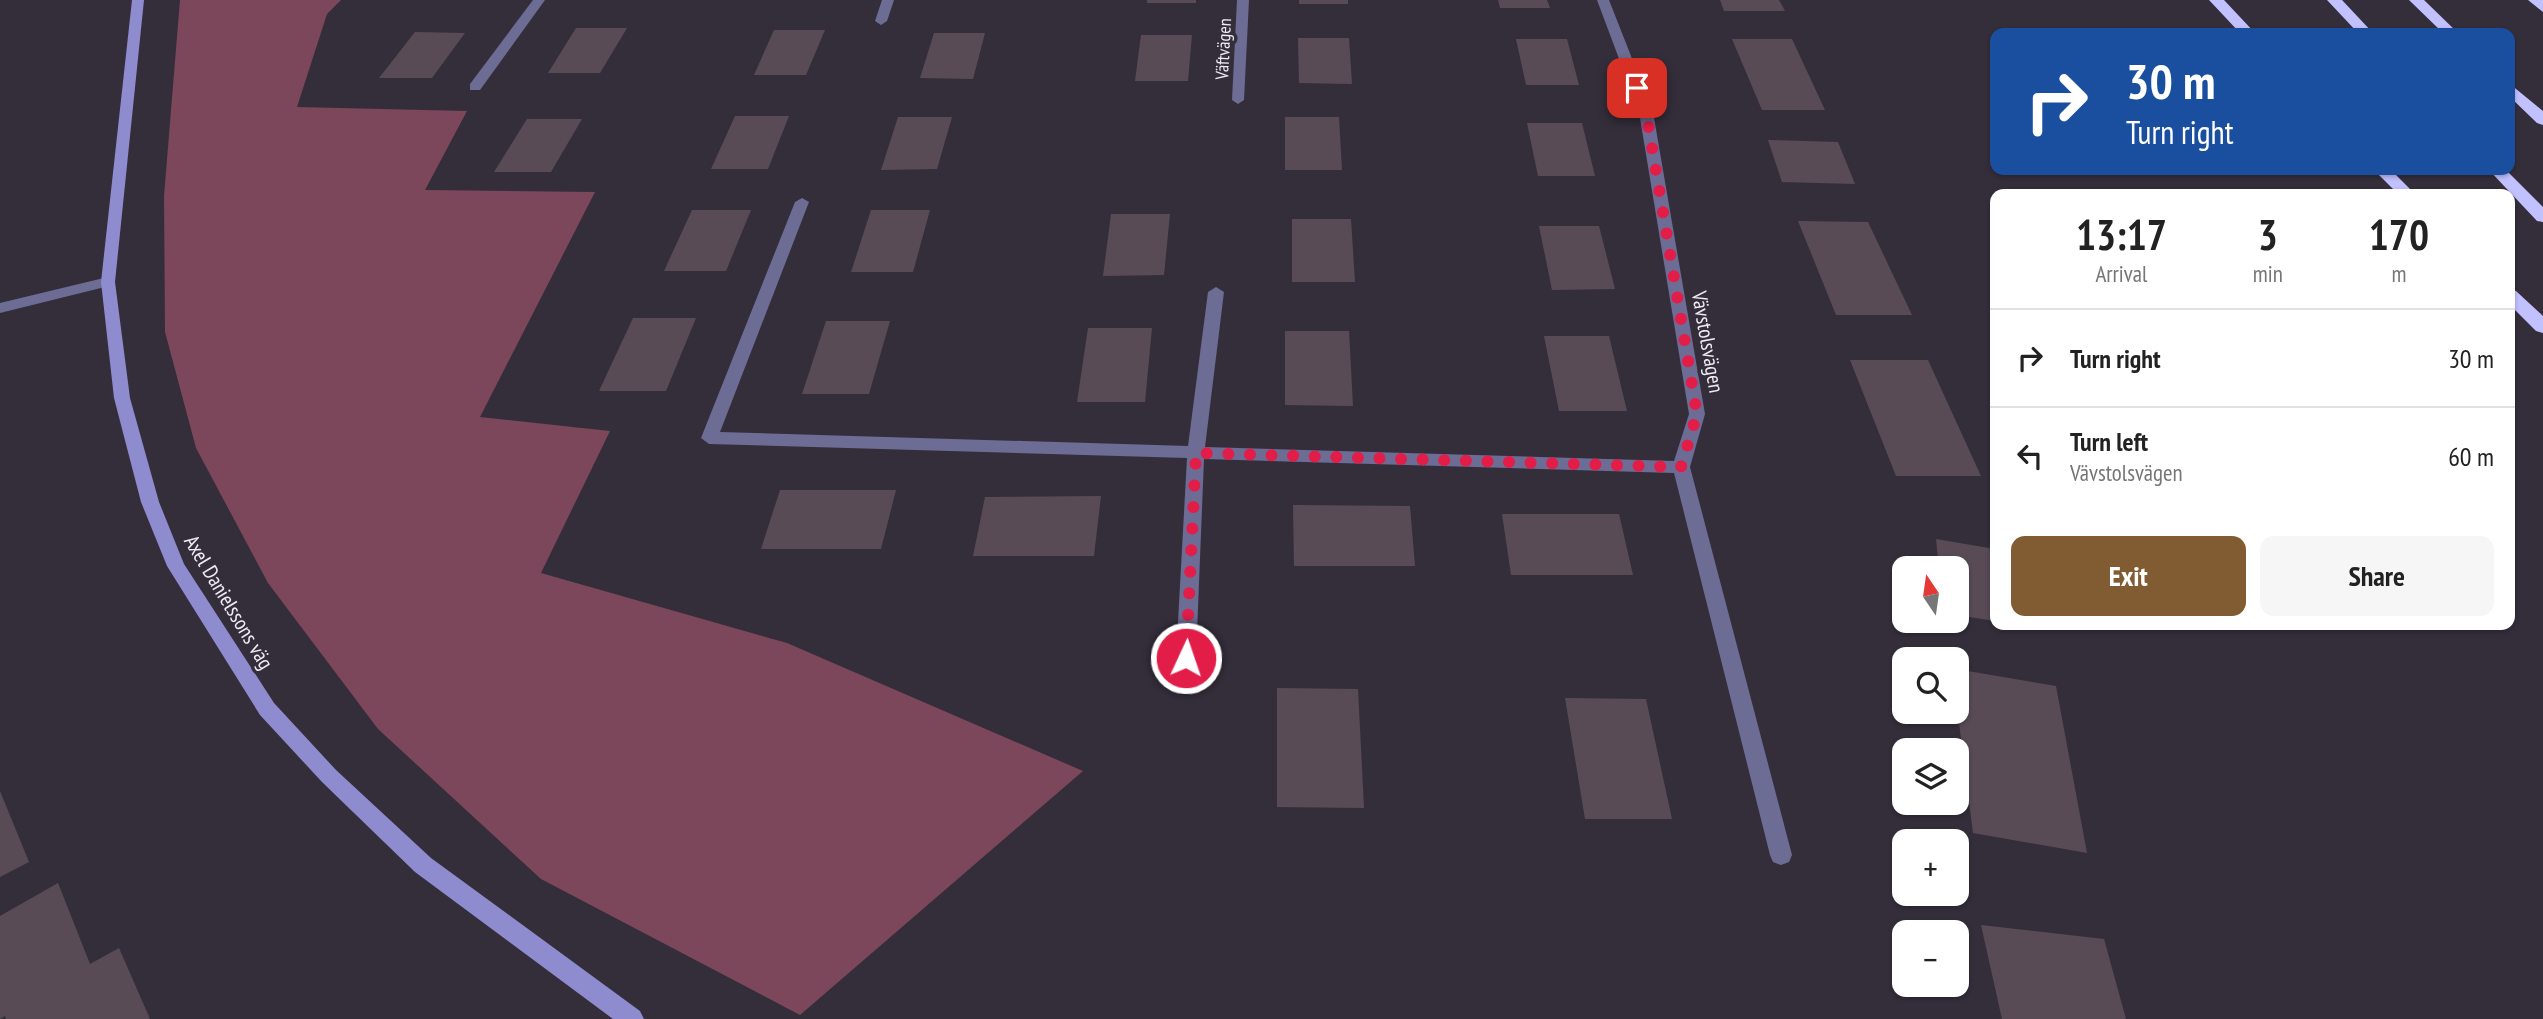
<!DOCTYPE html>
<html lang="en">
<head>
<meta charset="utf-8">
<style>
	:root { --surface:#fff; --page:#f6f6f6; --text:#222; --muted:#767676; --line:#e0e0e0; --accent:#815c32 }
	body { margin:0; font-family:"PT Sans Narrow",sans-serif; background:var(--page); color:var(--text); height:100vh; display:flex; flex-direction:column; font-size:26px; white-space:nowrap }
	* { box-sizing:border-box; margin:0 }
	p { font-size:23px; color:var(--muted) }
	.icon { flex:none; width:38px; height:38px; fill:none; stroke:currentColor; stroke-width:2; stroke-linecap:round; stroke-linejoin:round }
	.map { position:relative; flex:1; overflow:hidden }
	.details { position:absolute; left:1990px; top:189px; width:525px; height:441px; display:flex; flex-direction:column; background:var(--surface); border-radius:14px; box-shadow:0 2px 5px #0004 }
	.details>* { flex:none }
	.guide { position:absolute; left:1990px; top:28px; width:525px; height:147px; border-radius:14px; box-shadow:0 2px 5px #0004; background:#1a4fa0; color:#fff; overflow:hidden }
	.needle { width:46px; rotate:347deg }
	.tools { position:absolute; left:1892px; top:556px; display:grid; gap:14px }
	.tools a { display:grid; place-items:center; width:77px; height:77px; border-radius:14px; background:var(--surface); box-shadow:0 2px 5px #0004; font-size:35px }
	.pin { position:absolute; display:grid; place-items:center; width:60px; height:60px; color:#fff; margin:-30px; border-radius:14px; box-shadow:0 4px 10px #0006 }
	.me { position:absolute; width:77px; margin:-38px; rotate:3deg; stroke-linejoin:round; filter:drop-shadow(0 0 5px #0008) }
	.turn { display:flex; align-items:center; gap:24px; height:147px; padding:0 21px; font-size:32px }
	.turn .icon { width:91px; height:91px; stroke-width:2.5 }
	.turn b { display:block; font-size:49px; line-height:60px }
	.eta { display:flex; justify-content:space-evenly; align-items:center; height:119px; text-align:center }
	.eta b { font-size:42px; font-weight:700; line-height:49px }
	.button { display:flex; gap:14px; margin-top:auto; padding:14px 21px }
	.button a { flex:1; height:80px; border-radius:14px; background:var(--accent); color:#fff; font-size:28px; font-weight:700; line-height:80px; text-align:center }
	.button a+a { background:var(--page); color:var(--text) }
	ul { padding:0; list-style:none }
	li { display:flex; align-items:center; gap:21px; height:98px; padding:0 21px; border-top:2px solid var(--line) }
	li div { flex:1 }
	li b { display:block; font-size:26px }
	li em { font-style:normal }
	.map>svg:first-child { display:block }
	.green { fill:#7c465b }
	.building { fill:#584b56 }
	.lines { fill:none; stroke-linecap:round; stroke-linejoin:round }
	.street { fill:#6d6c95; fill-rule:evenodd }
	.secondary { fill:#8e8cce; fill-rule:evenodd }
	.highway { fill:#c2c1ff; fill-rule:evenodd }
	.route { stroke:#e11d48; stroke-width:12; stroke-dasharray:0 21.6 }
	.labels { text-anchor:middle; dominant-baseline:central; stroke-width:7; stroke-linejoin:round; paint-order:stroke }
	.far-street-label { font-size:18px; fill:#efebf3; stroke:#342e3b }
	.street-label { font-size:21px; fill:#efebf3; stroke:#342e3b }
</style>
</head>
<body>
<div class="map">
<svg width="2543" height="1019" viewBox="0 0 2543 1019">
	<rect width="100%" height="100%" fill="#342e3b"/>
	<path class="green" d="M 180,0 L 341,0 L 327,14 L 297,107 L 467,111 L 425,190 L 595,192 L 480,417 L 610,431 L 541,573 L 787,643 L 1083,771 L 800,1015 L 541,879 L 378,729 L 268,583 L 196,448 L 165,332 L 164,196 Z"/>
	<path class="building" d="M 1147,0 L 1196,0 L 1196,3 L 1147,3 Z
		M 1299,0 L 1348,0 L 1348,4 L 1299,4 Z
		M 1498,0 L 1547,0 L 1550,8 L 1500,8 Z
		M 1720,0 L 1779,0 L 1785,11 L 1724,11 Z
		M 576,28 L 627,28 L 600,73 L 548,73 Z
		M 774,30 L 825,30 L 806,75 L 754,75 Z
		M 415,32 L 465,33 L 432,78 L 379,78 Z
		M 934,33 L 985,33 L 973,79 L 920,78 Z
		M 1141,35 L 1192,35 L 1188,81 L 1135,81 Z
		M 1298,38 L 1349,38 L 1352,84 L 1299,83 Z
		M 1516,39 L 1567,39 L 1579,85 L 1526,85 Z
		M 1732,39 L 1792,39 L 1825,110 L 1762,110 Z
		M 735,116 L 789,116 L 768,169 L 711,169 Z
		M 898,117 L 952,117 L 937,169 L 881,170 Z
		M 1285,117 L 1339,117 L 1342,170 L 1285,170 Z
		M 527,119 L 582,119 L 551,172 L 494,172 Z
		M 1527,123 L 1582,123 L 1595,176 L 1538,176 Z
		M 1768,140 L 1838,142 L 1855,184 L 1782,182 Z
		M 692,210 L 751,210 L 726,271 L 664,271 Z
		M 871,210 L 930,210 L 913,272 L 851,272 Z
		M 1111,214 L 1170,214 L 1164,275 L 1103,276 Z
		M 1292,219 L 1351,219 L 1355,282 L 1292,282 Z
		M 1798,221 L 1868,222 L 1912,315 L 1836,315 Z
		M 1539,226 L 1599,226 L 1615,289 L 1552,290 Z
		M 633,318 L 696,318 L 666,391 L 599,391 Z
		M 826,321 L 890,321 L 869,394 L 802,394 Z
		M 1088,328 L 1152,328 L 1145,402 L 1077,402 Z
		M 1285,331 L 1349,331 L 1353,406 L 1285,405 Z
		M 1544,336 L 1609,336 L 1627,411 L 1559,411 Z
		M 1850,360 L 1928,360 L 1981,476 L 1896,476 Z
		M 780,490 L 896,490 L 881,549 L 761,549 Z
		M 1101,496 L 1094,556 L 973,556 L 985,497 Z
		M 1293,505 L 1410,506 L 1415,566 L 1294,566 Z
		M 1502,514 L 1619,514 L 1633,575 L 1511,575 Z
		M 1936,539 L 1995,549 L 1995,621 L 1956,615 L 1956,569 L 1939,569 Z
		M 1956,669 L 2056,686 L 2087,853 L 1973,833 L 1956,699 Z
		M 1277,688 L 1358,689 L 1364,808 L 1277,807 Z
		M 1565,698 L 1646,699 L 1672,819 L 1585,819 Z
		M 0,791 L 29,862 L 0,877 Z
		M 58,883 L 90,964 L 119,948 L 150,1019 L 6,1019 L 5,1016 L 0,1019 L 0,916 Z
		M 1981,925 L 2104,939 L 2126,1019 L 2002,1019 Z"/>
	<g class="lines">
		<path class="street" d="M 533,0 L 545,0 L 480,90 L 470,90 L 470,84 Z
			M 882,0 L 894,0 L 887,21 L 881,25 L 875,21 Z
			M 1237,0 L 1249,0 L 1244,100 L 1238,104 L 1232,100 Z
			M 1597,0 L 1609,0 L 1653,112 L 1705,414 L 1690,467 L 1792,855 L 1789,862 L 1781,865 L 1773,862 L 1770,855 L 1674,473 L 1204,459 L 1196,658 L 1193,664 L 1186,666 L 1179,664 L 1176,658 L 1187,458 L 709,444 L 701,438 L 795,202 L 802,198 L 809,202 L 720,432 L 1188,446 L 1208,292 L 1216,287 L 1224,292 L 1205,447 L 1674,461 L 1689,414 L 1639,112 Z
			M 108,277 L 113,279 L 115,282 L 113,285 L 0,313 L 0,303 Z"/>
		<path class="secondary" d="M 132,0 L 144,0 L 115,282 L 130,398 L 159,502 L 184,564 L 274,703 L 336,770 L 431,858 L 640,1011 L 644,1019 L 613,1019 L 415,872 L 322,782 L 260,715 L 167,566 L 141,502 L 114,398 L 101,282 Z"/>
		<path class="highway" d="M 2209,0 L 2224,0 L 2255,33 L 2240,33 Z
			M 2327,0 L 2342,0 L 2373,33 L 2358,33 Z
			M 2409,0 L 2424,0 L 2458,33 L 2443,33 Z
			M 2528,0 L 2543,0 L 2543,12 Z
			M 2510,84 L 2543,111 L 2543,125 L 2537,123 L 2510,97 Z
			M 2374,170 L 2391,170 L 2415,194 L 2398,194 Z
			M 2489,170 L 2506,170 L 2543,207 L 2543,222 L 2537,221 Z
			M 2510,289 L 2516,291 L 2543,316 L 2543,333 L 2536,331 L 2510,305 Z"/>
	</g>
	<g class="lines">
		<path class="route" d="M 1186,658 L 1196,453 L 1681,467 L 1697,414 L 1646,112 L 1637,88"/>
	</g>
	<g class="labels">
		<g class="far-street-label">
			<text transform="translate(1223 49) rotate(-87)">Väftvägen</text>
		</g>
		<g class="street-label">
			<text transform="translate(1708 342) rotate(80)">Vävstolsvägen</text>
			<text transform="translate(229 602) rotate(59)">Axel Danielssons väg</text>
		</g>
	</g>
</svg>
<div class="tools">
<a><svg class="needle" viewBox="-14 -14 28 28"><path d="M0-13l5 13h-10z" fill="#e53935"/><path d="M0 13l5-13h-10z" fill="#767676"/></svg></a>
<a><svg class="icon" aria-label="search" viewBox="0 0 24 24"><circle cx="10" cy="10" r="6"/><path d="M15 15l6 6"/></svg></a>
<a><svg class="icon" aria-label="layers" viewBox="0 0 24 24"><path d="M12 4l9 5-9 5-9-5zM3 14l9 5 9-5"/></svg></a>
<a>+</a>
<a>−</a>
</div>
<div class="pin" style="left:1637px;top:88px;background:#d93025"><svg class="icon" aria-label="arrive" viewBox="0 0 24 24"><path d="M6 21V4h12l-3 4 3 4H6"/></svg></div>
<svg class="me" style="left:1186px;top:658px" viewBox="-20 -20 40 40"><circle r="17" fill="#e11d48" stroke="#fff" stroke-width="3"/><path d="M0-11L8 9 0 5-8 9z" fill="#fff"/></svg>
<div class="guide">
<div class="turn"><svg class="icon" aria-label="right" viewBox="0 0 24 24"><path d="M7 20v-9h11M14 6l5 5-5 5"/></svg><div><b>30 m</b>Turn right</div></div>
</div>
<section class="details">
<div class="eta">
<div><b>13:17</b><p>Arrival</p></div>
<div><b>3</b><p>min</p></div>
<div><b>170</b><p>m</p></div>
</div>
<ul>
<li><svg class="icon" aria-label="right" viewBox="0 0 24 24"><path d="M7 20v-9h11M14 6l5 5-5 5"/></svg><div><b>Turn right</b></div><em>30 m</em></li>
<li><svg class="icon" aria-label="left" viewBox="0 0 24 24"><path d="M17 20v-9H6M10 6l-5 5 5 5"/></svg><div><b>Turn left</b><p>Vävstolsvägen</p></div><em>60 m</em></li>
</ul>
<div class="button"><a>Exit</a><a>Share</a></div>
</section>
</div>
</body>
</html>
